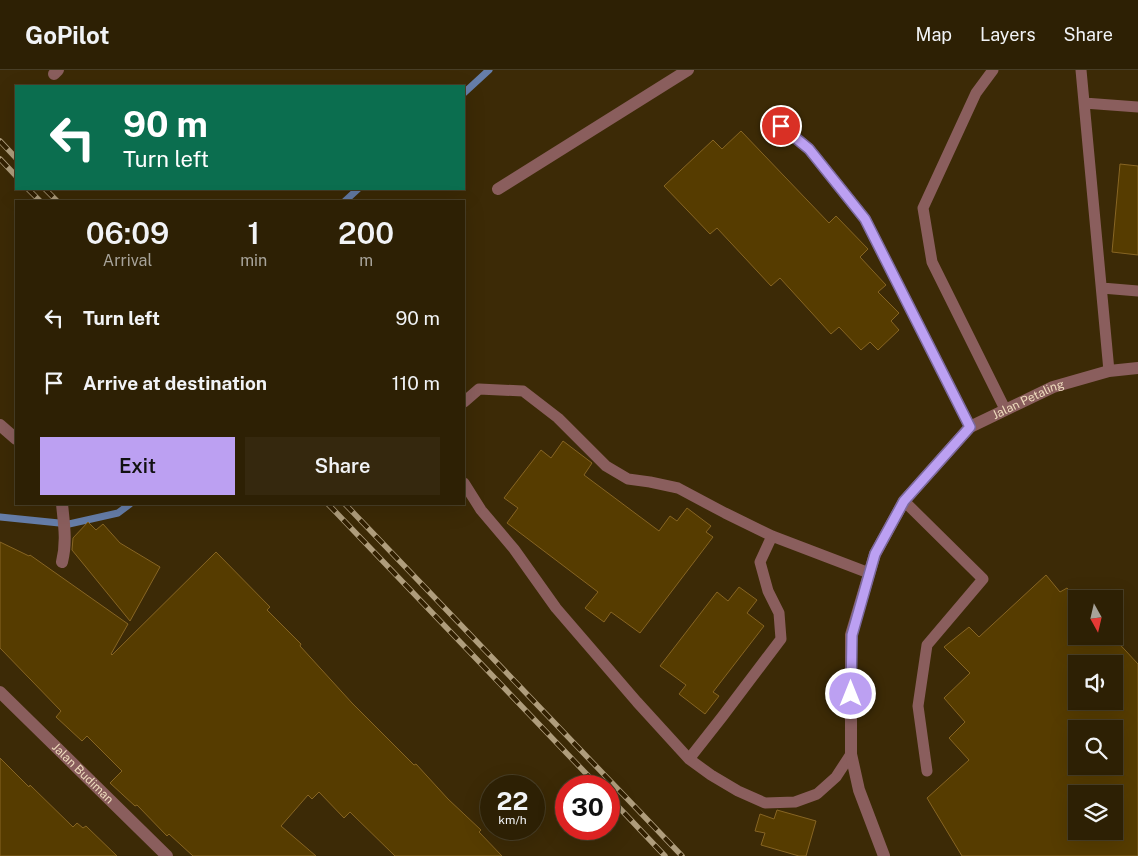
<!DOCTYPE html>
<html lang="en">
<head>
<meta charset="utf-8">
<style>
	:root { --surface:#2d2004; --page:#35280e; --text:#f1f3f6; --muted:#a7a39a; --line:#483e26; --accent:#bca0f2 }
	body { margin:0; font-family:"Public Sans",sans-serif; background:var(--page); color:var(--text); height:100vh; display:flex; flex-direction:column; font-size:19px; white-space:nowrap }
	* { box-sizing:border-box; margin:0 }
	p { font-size:16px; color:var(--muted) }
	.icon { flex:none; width:28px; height:28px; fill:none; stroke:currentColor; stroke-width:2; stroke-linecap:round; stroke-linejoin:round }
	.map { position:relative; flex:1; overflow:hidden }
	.drawer { position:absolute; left:15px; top:130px; width:450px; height:305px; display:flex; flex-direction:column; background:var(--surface); border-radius:0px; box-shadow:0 5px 20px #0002,0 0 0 1px var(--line) }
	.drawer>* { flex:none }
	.hud { position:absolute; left:15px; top:15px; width:450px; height:105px; border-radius:0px; box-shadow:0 5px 20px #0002,0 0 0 1px var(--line); background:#0b6e4f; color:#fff; overflow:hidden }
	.needle { width:32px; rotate:172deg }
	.controls { position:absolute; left:1068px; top:520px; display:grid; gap:10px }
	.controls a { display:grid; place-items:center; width:55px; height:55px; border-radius:0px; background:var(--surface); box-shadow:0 5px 20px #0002,0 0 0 1px var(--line); font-size:25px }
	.speed { position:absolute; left:480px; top:705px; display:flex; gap:10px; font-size:25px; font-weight:700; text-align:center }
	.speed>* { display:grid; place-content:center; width:65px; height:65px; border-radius:50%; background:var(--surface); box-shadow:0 5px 20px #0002,0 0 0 1px var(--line); line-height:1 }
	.speed small { font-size:12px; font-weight:400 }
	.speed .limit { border:8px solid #d22; background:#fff; color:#111 }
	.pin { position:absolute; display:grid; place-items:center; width:42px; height:42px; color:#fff; margin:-21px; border:2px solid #fff; border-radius:50%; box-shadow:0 1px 5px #0007 }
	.me { position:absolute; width:55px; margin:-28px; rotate:0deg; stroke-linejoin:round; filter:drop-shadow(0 0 4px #0008) }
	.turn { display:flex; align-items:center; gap:18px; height:105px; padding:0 25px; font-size:22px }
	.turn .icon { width:65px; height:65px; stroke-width:2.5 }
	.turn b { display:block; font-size:35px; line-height:42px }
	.eta { display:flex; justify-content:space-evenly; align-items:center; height:85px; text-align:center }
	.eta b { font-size:30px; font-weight:600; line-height:35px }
	.cta { display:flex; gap:10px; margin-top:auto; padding:10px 25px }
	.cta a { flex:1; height:58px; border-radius:0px; background:var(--accent); color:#111; font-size:20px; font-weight:600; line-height:58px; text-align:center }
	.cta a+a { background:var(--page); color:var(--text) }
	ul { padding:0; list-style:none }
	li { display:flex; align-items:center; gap:15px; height:65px; padding:0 25px }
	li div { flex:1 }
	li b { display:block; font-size:19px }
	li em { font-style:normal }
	header { display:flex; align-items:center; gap:30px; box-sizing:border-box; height:70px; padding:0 25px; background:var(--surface); border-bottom:1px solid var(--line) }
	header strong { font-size:24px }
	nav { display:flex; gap:28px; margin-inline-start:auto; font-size:18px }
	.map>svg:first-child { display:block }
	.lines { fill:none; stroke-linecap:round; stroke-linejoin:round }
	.stream { stroke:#667ea9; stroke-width:7 }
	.building { fill:#563c00; stroke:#876523; fill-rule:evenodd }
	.service { stroke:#8a5e5d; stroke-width:11 }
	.minor { stroke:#8a5e5d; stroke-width:12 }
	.rail-casing { stroke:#af9d7c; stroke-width:5.5 }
	.rail { stroke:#322000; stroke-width:4; stroke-dasharray:11; stroke-linecap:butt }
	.route-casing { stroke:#7a689d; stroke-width:12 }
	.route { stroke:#bca0f2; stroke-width:9 }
	.labels { text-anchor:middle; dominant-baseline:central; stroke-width:5; stroke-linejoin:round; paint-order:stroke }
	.street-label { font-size:12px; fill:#efdcbd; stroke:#322000 }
</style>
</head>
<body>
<header>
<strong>GoPilot</strong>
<nav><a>Map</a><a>Layers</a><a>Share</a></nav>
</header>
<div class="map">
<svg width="1138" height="786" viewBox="0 0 1138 786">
	<rect width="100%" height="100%" fill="#3c2a06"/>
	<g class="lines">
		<path class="stream" d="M 464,23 L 489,0
			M 345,131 L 358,119
			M 0,447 L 69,454 L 118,443 L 130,434"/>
	</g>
	<path class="building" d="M 741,61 L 829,153 L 836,146 L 868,179 L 860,187 L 886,215 L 878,222 L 899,243 L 891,251 L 899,260 L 878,280 L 870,272 L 861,280 L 839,257 L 831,264 L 780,208 L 771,216 L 717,158 L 710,164 L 664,116 L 713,70 L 722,79 Z
		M 1120,94 L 1138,96 L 1138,185 L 1112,182 Z
		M 563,371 L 592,393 L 584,405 L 659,461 L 670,446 L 677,451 L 687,438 L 711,456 L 706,462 L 713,467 L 640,563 L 611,542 L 604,552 L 585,538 L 598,522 L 507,453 L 518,438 L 504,428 L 541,380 L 551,388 Z
		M 88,452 L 96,460 L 103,454 L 120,473 L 160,497 L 130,551 L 72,480 L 73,468 Z
		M 0,472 L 29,486 L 30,485 L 128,554 L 111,584 L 112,585 L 216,482 L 270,537 L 267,540 L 301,574 L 300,576 L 352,633 L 414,695 L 416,694 L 448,729 L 481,760 L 479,762 L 502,786 L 395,786 L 350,742 L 344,748 L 319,722 L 312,729 L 308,725 L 281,756 L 316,786 L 193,786 L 169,764 L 167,766 L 137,735 L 135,736 L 110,713 L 122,701 L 87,666 L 82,671 L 56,647 L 61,641 L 0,578 Z
		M 1046,505 L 1060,522 L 1067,518 L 1076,528 L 1076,566 L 1112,566 L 1138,594 L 1138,786 L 962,786 L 927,728 L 969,690 L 949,668 L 965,652 L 944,628 L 970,603 L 944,577 L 969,557 L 979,567 ZM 1076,594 L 1114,594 L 1114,631 L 1076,631 ZM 1076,659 L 1114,659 L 1114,696 L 1076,696 ZM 1076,724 L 1114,724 L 1114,761 L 1076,761 Z
		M 739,517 L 757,530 L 747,543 L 764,556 L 713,622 L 719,626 L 705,644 L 679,624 L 686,615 L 660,596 L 717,522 L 728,531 Z
		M 0,688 L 29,717 L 30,715 L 73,757 L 77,753 L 83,758 L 86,756 L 117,786 L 0,786 Z
		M 777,740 L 816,751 L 806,786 L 799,786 L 761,775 L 765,763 L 755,761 L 760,744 L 774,749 Z"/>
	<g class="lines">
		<path class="service" d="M 993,0 L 976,23 L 923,138 L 932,192 L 1005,339
			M 1081,0 L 1109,301
			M 1084,33 L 1138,37
			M 781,55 L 809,79 L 865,149 L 970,357
			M 1102,218 L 1138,221
			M 464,332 L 479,319 L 523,321 L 558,348 L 606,396 L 628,409 L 650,412 L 678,418 L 725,443 L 772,466 L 869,503
			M 464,413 L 481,440 L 514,479 L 556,538 L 637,632 L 689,689 L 711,705 L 738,721 L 765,733 L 795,732 L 817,724 L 836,707 L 851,684
			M 904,431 L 983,509 L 927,575 L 918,636 L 927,701
			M 689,689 L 722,647 L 781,569 L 779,543 L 768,521 L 760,492 L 772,466"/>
		<g class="minor">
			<path d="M 54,4 L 58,0"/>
			<path d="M 498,119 L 688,0"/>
			<path d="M 0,355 L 16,369"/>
			<path d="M 62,434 C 64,454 67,472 62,492"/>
			<path id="s1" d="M 0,622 L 167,786"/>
			<path id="s2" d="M 884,786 L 859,720 L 851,684 L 851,565 L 875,484 L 904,431 L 970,357 L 1053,317 L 1109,301 L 1138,298"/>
		</g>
		<defs>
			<path id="rail" d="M 0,71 L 16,88
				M 0,89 L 16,106
				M 28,119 L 40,131
				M 45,119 L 57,131
				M 328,434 L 598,716
				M 345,434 L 682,786
				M 609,727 L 665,786"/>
		</defs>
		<use href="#rail" class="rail-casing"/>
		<use href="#rail" class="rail"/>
	</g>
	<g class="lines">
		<defs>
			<path id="route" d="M 781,56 L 809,79 L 865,149 L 970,357 L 904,431 L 875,484 L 852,565 L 851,624"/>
		</defs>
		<use href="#route" class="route-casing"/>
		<use href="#route" class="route"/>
	</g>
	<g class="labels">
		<g class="street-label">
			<text stroke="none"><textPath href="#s2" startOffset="535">Jalan Petaling</textPath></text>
			<text stroke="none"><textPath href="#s1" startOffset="116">Jalan Budiman</textPath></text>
		</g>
	</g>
</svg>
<div class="controls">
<a><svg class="needle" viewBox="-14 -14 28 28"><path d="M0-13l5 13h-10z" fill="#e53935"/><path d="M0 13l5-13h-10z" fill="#a7a39a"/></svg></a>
<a><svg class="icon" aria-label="sound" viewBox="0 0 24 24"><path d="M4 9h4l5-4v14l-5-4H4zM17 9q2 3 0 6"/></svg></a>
<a><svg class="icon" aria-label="search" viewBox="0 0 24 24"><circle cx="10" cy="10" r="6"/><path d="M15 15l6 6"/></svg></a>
<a><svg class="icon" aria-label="layers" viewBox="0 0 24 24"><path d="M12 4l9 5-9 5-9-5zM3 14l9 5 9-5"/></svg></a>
</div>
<div class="speed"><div>22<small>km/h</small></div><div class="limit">30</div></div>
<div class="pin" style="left:781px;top:56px;background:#d93025"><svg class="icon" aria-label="arrive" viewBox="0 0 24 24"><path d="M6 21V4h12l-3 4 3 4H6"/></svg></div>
<svg class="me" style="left:851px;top:624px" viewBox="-20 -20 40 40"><circle r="17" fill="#bca0f2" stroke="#fff" stroke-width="3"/><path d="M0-11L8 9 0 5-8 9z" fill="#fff"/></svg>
<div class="hud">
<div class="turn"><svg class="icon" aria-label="left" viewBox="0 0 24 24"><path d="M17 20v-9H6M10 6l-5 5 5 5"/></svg><div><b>90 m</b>Turn left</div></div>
</div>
<section class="drawer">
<div class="eta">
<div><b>06:09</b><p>Arrival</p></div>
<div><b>1</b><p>min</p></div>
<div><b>200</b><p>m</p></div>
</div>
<ul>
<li><svg class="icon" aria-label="left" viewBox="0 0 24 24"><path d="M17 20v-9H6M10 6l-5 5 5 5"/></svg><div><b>Turn left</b></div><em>90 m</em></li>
<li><svg class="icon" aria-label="arrive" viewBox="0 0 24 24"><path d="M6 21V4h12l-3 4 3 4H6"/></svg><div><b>Arrive at destination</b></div><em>110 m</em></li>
</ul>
<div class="cta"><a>Exit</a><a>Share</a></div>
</section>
</div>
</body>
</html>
